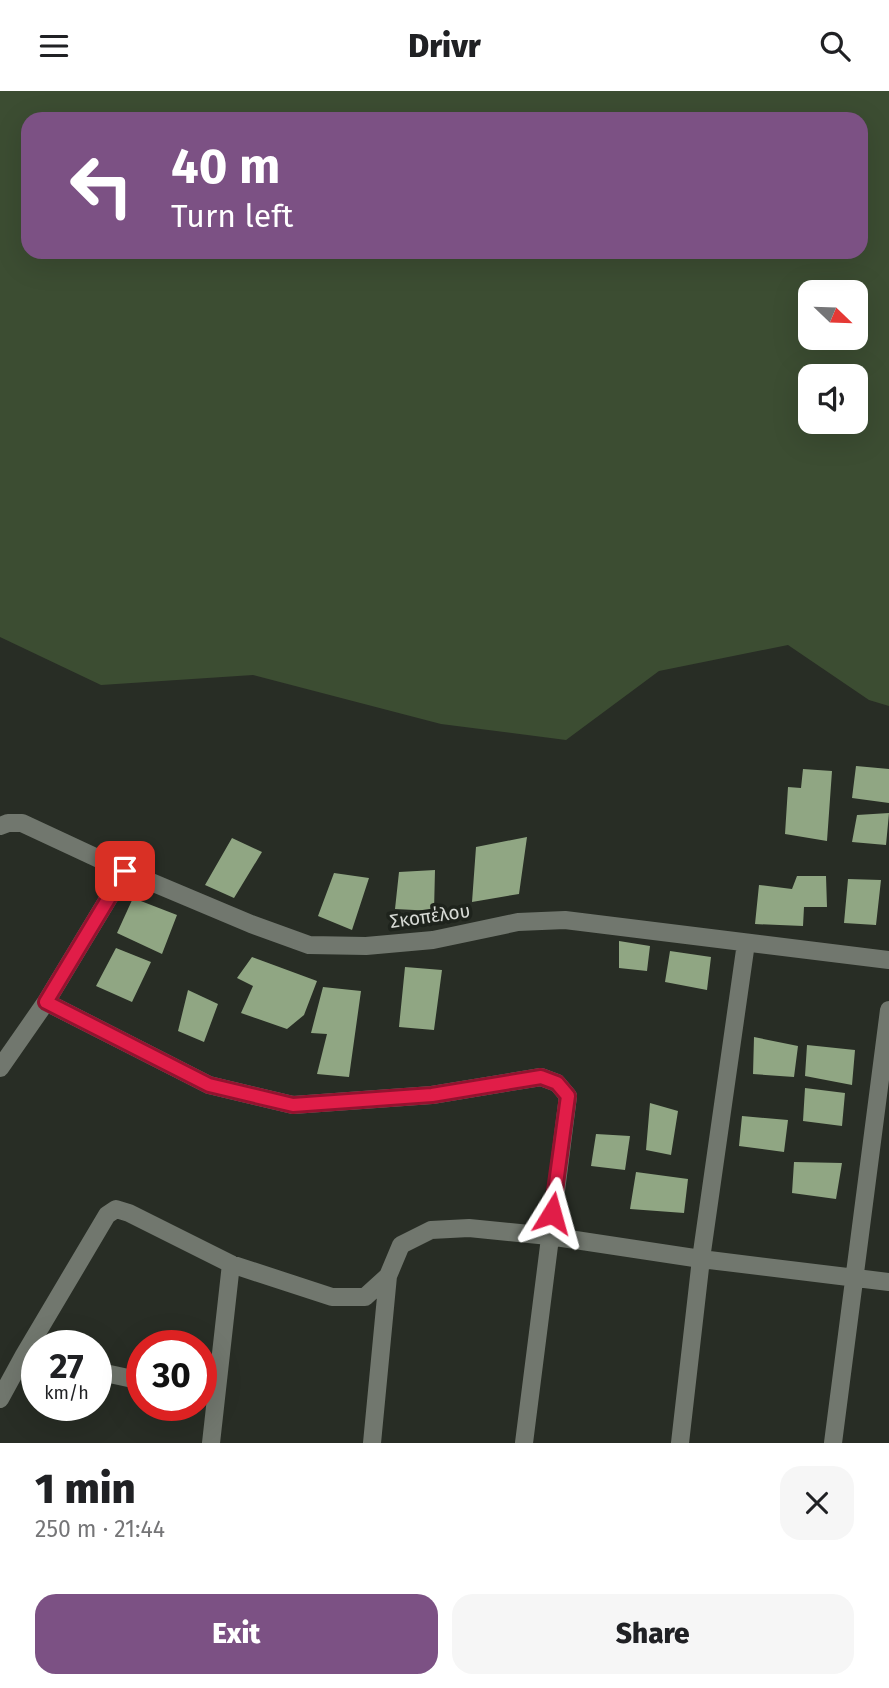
<!DOCTYPE html>
<html lang="en">
<head>
<meta charset="utf-8">
<style>
	:root { --surface:#fff; --page:#f6f6f6; --text:#202124; --muted:#757577; --accent:#7c5184 }
	body { margin:0; font-family:"Fira Sans",sans-serif; background:var(--page); color:var(--text); height:100vh; display:flex; flex-direction:column; font-size:26px; white-space:nowrap }
	* { box-sizing:border-box; margin:0 }
	p { font-size:23px; color:var(--muted) }
	.icon { flex:none; width:38px; height:38px; fill:none; stroke:currentColor; stroke-width:2; stroke-linecap:round; stroke-linejoin:round }
	.map { position:relative; height:1352px; overflow:hidden }
	.sheet { display:flex; flex-direction:column; background:var(--surface); flex:1 }
	.sheet>* { flex:none }
	.banner { position:absolute; left:21px; top:21px; width:847px; height:147px; border-radius:21px; box-shadow:0 7px 28px #0002; background:#7c5184; color:#fff; overflow:hidden }
	.needle { width:46px; rotate:113deg }
	.fabs { position:absolute; left:798px; top:189px; display:grid; gap:14px }
	.fabs a { display:grid; place-items:center; width:70px; height:70px; border-radius:14px; background:var(--surface); box-shadow:0 7px 28px #0002; font-size:35px }
	.speed { position:absolute; left:21px; top:1239px; display:flex; gap:14px; font-size:35px; font-weight:700; text-align:center }
	.speed>* { display:grid; place-content:center; width:91px; height:91px; border-radius:50%; background:var(--surface); box-shadow:0 7px 28px #0002; line-height:1 }
	.speed small { font-size:18px; font-weight:400 }
	.speed .limit { border:10px solid #d22; background:#fff; color:#111 }
	.pin { position:absolute; display:grid; place-items:center; width:60px; height:60px; color:#fff; margin:-30px; border-radius:14px; box-shadow:0 4px 10px #0006 }
	.me { position:absolute; width:77px; margin:-38px; rotate:8deg; stroke-linejoin:round; filter:drop-shadow(0 0 5px #0008) }
	.turn { display:flex; align-items:center; gap:24px; height:147px; padding:0 35px; font-size:32px }
	.turn .icon { width:91px; height:91px; stroke-width:2.5 }
	.turn b { display:block; font-size:49px; line-height:60px }
	.round { display:grid; place-items:center; flex:none; width:74px; height:74px; border-radius:21px; background:var(--page) }
	.headline { display:flex; align-items:center; justify-content:space-between; height:119px; padding:0 35px }
	h1 { font-size:42px; font-weight:800; line-height:52px }
	.cta { display:flex; gap:14px; margin-top:auto; padding:14px 35px }
	.cta a { flex:1; height:80px; border-radius:21px; background:var(--accent); color:#fff; font-size:28px; font-weight:800; line-height:80px; text-align:center }
	.cta a+a { background:var(--page); color:var(--text) }
	header { display:flex; justify-content:space-between; align-items:center; height:91px; padding:0 35px; background:var(--surface); font-size:32px; font-weight:800 }
	.map>svg:first-child { display:block }
	.green { fill:#3c4d32; fill-rule:evenodd }
	.building { fill:#90a683 }
	.lines { fill:none; stroke-linecap:round; stroke-linejoin:round }
	.street { stroke:#71776e; stroke-width:18 }
	.route-casing { stroke:#92132f; stroke-width:18 }
	.route { stroke:#e11d48; stroke-width:12 }
	.labels { text-anchor:middle; dominant-baseline:central; stroke-width:7; stroke-linejoin:round; paint-order:stroke }
	.street-label { font-size:19px; fill:#d6d9d4; stroke:#1e231c }
</style>
</head>
<body>
<header><svg class="icon" aria-label="menu" viewBox="0 0 24 24"><path d="M4 6h16M4 12h16M4 18h16"/></svg>Drivr<svg class="icon" aria-label="search" viewBox="0 0 24 24"><circle cx="10" cy="10" r="6"/><path d="M15 15l6 6"/></svg></header>
<div class="map">
<svg width="889" height="1352" viewBox="0 0 889 1352">
	<rect width="100%" height="100%" fill="#282d25"/>
	<path class="green" d="M 0,0 L 889,0 L 889,615 L 869,609 L 788,554 L 659,580 L 566,649 L 441,633 L 253,584 L 101,594 L 0,546 ZM 28,28 L 861,28 L 861,161 L 28,161 ZM 810,201 L 856,201 L 856,247 L 810,247 ZM 810,285 L 856,285 L 856,331 L 810,331 Z"/>
	<path class="building" d="M 856,675 L 889,678 L 889,712 L 852,707 Z
		M 803,678 L 832,680 L 827,750 L 785,743 L 788,696 L 801,697 Z
		M 889,722 L 886,754 L 852,751 L 857,724 Z
		M 527,746 L 519,803 L 472,811 L 476,756 Z
		M 232,747 L 262,761 L 234,807 L 205,794 Z
		M 435,779 L 434,820 L 395,818 L 399,781 Z
		M 334,782 L 369,787 L 352,839 L 318,825 Z
		M 797,785 L 826,785 L 827,816 L 804,816 L 803,835 L 755,833 L 759,794 L 792,798 Z
		M 848,788 L 881,789 L 876,834 L 844,832 Z
		M 133,807 L 177,824 L 162,863 L 117,842 Z
		M 619,850 L 650,855 L 647,880 L 619,877 Z
		M 116,857 L 151,871 L 132,911 L 96,895 Z
		M 670,860 L 711,866 L 707,899 L 665,891 Z
		M 252,866 L 317,890 L 304,924 L 287,938 L 241,922 L 253,895 L 237,887 Z
		M 405,876 L 442,879 L 434,939 L 399,936 Z
		M 323,896 L 361,900 L 349,986 L 317,983 L 327,943 L 311,942 Z
		M 188,899 L 218,913 L 204,951 L 178,940 Z
		M 754,946 L 798,955 L 794,986 L 753,983 Z
		M 807,954 L 855,959 L 852,994 L 805,985 Z
		M 805,997 L 845,1002 L 842,1035 L 803,1030 Z
		M 650,1012 L 678,1020 L 671,1064 L 646,1059 Z
		M 742,1025 L 788,1029 L 784,1061 L 739,1055 Z
		M 596,1043 L 630,1045 L 625,1079 L 591,1075 Z
		M 794,1071 L 842,1072 L 836,1108 L 792,1102 Z
		M 636,1081 L 688,1088 L 684,1122 L 630,1118 Z"/>
	<g class="lines">
		<path class="street" d="M 0,735 L 8,732 L 22,732 L 125,780 L 251,833 L 309,854 L 366,855 L 433,849 L 518,831 L 565,829 L 889,869
			M 46,911 L 209,994 L 293,1014 L 432,1004 L 541,986 L 557,992 L 568,1005 L 524,1352
			M 0,977 L 46,911 L 125,780
			M 96,1280 L 142,1290
			M 0,1308 L 24,1264 L 107,1124 L 116,1118 L 129,1122 L 231,1173 L 332,1206 L 365,1206 L 388,1185 L 401,1154 L 431,1139 L 469,1137 L 549,1145 L 701,1168 L 889,1191
			M 211,1352 L 231,1173
			M 372,1352 L 388,1185
			M 680,1352 L 701,1168 L 746,852
			M 833,1352 L 889,919"/>
	</g>
	<g class="lines">
		<defs>
			<path id="route" d="M 125,780 L 46,911 L 209,994 L 293,1014 L 432,1004 L 541,986 L 557,992 L 568,1005 L 552,1122"/>
		</defs>
		<use href="#route" class="route-casing"/>
		<use href="#route" class="route"/>
	</g>
	<g class="labels">
		<g class="street-label">
			<text transform="translate(430 825) rotate(-8)">Σκοπέλου</text>
		</g>
	</g>
</svg>
<div class="fabs">
<a><svg class="needle" viewBox="-14 -14 28 28"><path d="M0-13l5 13h-10z" fill="#e53935"/><path d="M0 13l5-13h-10z" fill="#757577"/></svg></a>
<a><svg class="icon" aria-label="sound" viewBox="0 0 24 24"><path d="M4 9h4l5-4v14l-5-4H4zM17 9q2 3 0 6"/></svg></a>
</div>
<div class="speed"><div>27<small>km/h</small></div><div class="limit">30</div></div>
<div class="pin" style="left:125px;top:780px;background:#d93025"><svg class="icon" aria-label="arrive" viewBox="0 0 24 24"><path d="M6 21V4h12l-3 4 3 4H6"/></svg></div>
<svg class="me" style="left:552px;top:1122px" viewBox="-20 -20 40 40"><path d="M0-17L14 15 0 8-14 15z" fill="#e11d48" stroke="#fff" stroke-width="4"/></svg>
<div class="banner">
<div class="turn"><svg class="icon" aria-label="left" viewBox="0 0 24 24"><path d="M17 20v-9H6M10 6l-5 5 5 5"/></svg><div><b>40 m</b>Turn left</div></div>
</div>
</div>
<section class="sheet">
<div class="headline"><div><h1>1 min</h1><p>250 m · 21:44</p></div><a class="round"><svg class="icon" aria-label="close" viewBox="0 0 24 24"><path d="M6 6l12 12M18 6L6 18"/></svg></a></div>
<div class="cta"><a>Exit</a><a>Share</a></div>
</section>
</body>
</html>
